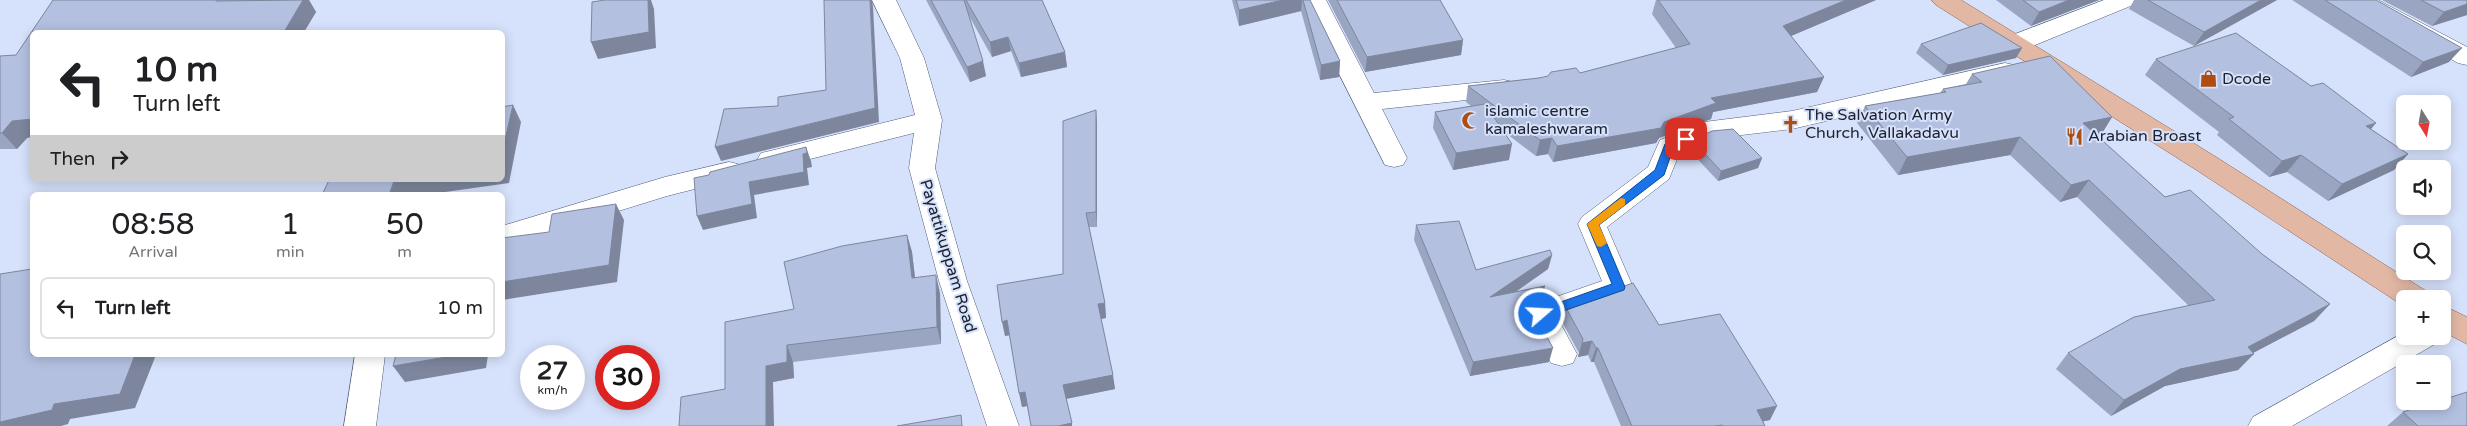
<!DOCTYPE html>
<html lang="en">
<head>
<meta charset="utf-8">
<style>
	:root { --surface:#fff; --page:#f2f2f2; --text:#202124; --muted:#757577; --line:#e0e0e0 }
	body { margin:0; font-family:"Varela Round",sans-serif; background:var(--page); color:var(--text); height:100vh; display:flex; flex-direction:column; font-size:19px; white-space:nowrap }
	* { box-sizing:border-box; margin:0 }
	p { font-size:16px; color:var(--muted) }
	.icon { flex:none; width:28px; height:28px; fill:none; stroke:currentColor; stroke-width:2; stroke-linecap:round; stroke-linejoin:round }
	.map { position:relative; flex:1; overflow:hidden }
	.side { position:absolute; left:30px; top:192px; width:475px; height:165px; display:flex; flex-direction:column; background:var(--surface); border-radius:8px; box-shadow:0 2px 12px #0003 }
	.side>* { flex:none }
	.top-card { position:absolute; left:30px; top:30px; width:475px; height:152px; border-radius:8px; box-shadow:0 2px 12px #0003; background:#fff; color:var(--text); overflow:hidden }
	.needle { width:32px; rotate:169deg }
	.fabs { position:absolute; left:2396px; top:95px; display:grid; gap:10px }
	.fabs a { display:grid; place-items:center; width:55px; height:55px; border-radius:8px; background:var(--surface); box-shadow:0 2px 12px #0003; font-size:25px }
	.speed { position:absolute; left:520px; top:345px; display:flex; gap:10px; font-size:25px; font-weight:700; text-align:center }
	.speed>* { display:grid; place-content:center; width:65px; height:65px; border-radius:50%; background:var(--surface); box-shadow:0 2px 12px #0003; line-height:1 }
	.speed small { font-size:12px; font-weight:400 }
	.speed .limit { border:8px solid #d22; background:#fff; color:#111 }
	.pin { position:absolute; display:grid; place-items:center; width:42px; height:42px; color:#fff; margin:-21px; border-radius:10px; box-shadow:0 2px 8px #0006 }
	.me { position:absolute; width:55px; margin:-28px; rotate:71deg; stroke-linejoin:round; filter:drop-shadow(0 0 4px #0008) }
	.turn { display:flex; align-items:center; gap:18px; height:105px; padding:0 20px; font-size:22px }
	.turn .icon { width:65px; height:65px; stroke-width:2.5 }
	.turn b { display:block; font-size:35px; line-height:42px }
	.then { display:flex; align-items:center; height:48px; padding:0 20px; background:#0003; gap:10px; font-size:19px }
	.eta { display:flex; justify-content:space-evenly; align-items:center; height:85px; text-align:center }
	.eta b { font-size:30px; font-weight:600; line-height:35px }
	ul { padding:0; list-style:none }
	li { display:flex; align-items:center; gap:15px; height:62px; margin:0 10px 8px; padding:0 10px; border:2px solid var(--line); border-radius:8px }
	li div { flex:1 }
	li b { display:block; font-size:19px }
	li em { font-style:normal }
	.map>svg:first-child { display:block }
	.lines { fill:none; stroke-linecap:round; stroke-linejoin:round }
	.minor-casing { stroke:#525d79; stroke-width:1 }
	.primary-casing { stroke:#906554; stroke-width:1 }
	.minor { fill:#fff; fill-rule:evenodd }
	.primary { fill:#e2b8a5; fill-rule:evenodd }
	.wall { fill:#9aa5c1 }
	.shaded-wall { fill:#7d869d }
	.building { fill:#b3c0e0; stroke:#7d869d }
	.route { fill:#1a73e8; stroke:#114b97 }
	.slow { fill:#f59e0b }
	.labels { text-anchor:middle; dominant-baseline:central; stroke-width:4; stroke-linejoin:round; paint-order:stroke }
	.poi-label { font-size:16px; fill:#1c212d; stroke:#d6e1fb; text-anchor:start }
	.street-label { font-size:16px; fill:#1c212d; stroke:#d6e1fb }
</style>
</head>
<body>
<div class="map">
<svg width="2467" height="426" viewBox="0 0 2467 426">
	<rect width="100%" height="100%" fill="#d6e1fb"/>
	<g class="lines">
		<defs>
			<path id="minor" d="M 872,0 L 896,0 L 924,58 L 942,120 L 935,168 L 967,281 L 1019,426 L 987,426 L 939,281 L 909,168 L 914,133 L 770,169 L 761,167 L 757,160 L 761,153 L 770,151 L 915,115 L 900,58 Z
				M 1302,0 L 1326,0 L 1374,93 L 1504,80 L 1513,82 L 1517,88 L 1513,94 L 1504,96 L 1382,109 L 1407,158 L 1403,165 L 1394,167 L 1385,165 Z
				M 2104,0 L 2137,0 L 2133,5 L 2023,50 L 2014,52 L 2005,50 L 2002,44 L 2005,38 Z
				M 2348,0 L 2378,0 L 2467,47 L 2467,65 L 2458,63 L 2352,5 Z
				M 2005,63 L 2014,65 L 2017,71 L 2014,77 L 1792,129 L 1708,139 L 1680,152 L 1669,179 L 1607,227 L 1633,287 L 1629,295 L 1558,319 L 1577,354 L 1573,363 L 1562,366 L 1551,363 L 1525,314 L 1530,306 L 1602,281 L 1578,224 L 1582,217 L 1648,167 L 1660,140 L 1704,122 L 1792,111 Z
				M 729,162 L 738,164 L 742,171 L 738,178 L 667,196 L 502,247 L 502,226 L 665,177 Z
				M 2405,332 L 2405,336 L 2439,336 L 2435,344 L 2292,426 L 2248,426 L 2253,417 Z
				M 355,355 L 385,355 L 376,426 L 344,426 Z"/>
			<path id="primary" d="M 1932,0 L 1961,0 L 2216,157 L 2426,291 L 2430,299 L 2405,299 L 2405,307 L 2198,171 L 1936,5 Z
				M 2442,305 L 2467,317 L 2467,344 L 2442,331 Z"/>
		</defs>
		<use href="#minor" class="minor-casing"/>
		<use href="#primary" class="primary-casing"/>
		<use href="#minor" class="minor"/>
		<use href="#primary" class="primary"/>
	</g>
	<path class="wall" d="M 53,0 L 309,0 L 316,12 L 304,32 L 32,32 L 27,138 L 17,149 L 0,149 L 0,56 L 16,55 Z
		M 926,0 L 1042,0 L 1065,52 L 1067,67 L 1021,77 L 1011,51 L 992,57 L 968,14 L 986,76 L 970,82 Z
		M 1232,0 L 1310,0 L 1340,61 L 1339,77 L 1320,80 L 1301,11 L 1239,26 Z
		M 1328,0 L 1440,0 L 1463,40 L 1461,55 L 1365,72 Z
		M 1656,0 L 1876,0 L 1791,36 L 1824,77 L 1817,92 L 1713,112 L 1711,119 L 1659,138 L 1656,143 L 1553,162 L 1548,154 L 1536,156 L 1503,131 L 1509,160 L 1453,170 L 1433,128 L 1435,112 L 1471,106 L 1466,102 L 1468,86 L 1580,73 L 1676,48 L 1652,14 Z
		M 1996,0 L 2099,0 L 2031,26 Z
		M 2134,0 L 2277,0 L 2194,46 L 2129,9 Z
		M 2292,0 L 2376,0 L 2449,62 L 2411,77 Z
		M 2382,0 L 2467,0 L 2467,15 L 2432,26 Z
		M 1921,44 L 2022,48 L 2016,58 L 1943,75 L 1916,53 Z
		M 2156,59 L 2371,129 L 2408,154 L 2394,170 L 2328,201 L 2287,172 L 2269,177 L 2217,135 L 2219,132 L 2145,75 Z
		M 1972,74 L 2112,117 L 2101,135 L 2097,136 L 2165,197 L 2262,254 L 2330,304 L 2314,321 L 2253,353 L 2238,370 L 2165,386 L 2111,416 L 2056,369 L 2068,353 L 2189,306 L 2077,197 L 2060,202 L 2010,155 L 1898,175 L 1857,123 L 1865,106 L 1940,93 L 1943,89 L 1966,84 Z
		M 1096,110 L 1097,125 L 1097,227 L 1089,227 L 1105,303 L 1106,318 L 1101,319 L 1115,389 L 1066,399 L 1072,426 L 1031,426 L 1027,406 L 1022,407 L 1010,335 L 1005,336 L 1063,274 Z
		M 1692,140 L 1762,158 L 1758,168 L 1718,181 L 1689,150 Z
		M 1416,225 L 1476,270 L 1552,255 L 1548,269 L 1516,292 L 1541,300 L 1529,305 L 1549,362 L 1470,376 L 1414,240 Z
		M 907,235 L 912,252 L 915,278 L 940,293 L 941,344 L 793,362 L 794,378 L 773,382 L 725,389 Z
		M 1565,306 L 1659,325 L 1770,420 L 1763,421 L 1765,426 L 1621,426 L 1594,362 L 1591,362 L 1588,355 L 1578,357 L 1579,353 L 1561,320 Z
		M 2403,412 L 2467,426 L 2387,426 Z"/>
	<path class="shaded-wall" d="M 303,0 L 309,0 L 316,12 L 304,32 L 284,32 Z
		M 648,0 L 651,0 L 654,9 L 656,48 L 598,59 L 591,42 Z
		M 870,0 L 872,0 L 873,7 L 879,122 L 721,161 L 715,147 L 875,108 Z
		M 1283,0 L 1302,0 L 1301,11 L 1239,26 L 1239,10 Z
		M 1846,0 L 1876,0 L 1777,42 L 1783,26 Z
		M 2069,0 L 2099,0 L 2031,26 L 2039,12 Z
		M 2261,0 L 2277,0 L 2194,46 L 2204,32 Z
		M 2467,4 L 2467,15 L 2432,26 L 2444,12 Z
		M 1008,37 L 1011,51 L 992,57 L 990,42 Z
		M 1463,40 L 1461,55 L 1365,72 L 1367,57 Z
		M 2022,48 L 2016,58 L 1943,75 L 1948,65 Z
		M 2462,48 L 2449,62 L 2411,77 L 2423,62 Z
		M 1065,52 L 1067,67 L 1021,77 L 1019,63 Z
		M 983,61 L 986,76 L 970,82 L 967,67 Z
		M 1340,61 L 1339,77 L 1320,80 L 1321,65 Z
		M 1824,77 L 1817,92 L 1713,112 L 1711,119 L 1659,138 L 1656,143 L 1553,162 L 1557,146 L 1711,98 Z
		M 513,105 L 521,122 L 509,183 L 424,195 L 389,195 L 394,181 L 403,180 L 502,180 L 502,153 Z
		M 1096,110 L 1097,125 L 1097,227 L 1096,212 Z
		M 2112,117 L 2101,135 L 2072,140 L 2083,123 Z
		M 32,119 L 32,137 L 27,138 L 17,149 L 2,133 L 12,121 Z
		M 2376,123 L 2362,140 L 2366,126 Z
		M 2020,137 L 2010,155 L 1898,175 L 1907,157 Z
		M 1552,138 L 1548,154 L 1536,156 L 1540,140 Z
		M 1512,144 L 1509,160 L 1453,170 L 1456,153 Z
		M 806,147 L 811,161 L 812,167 L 807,168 L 809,185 L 754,195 L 757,218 L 703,230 L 697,216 L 749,182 Z
		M 2408,154 L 2394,170 L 2328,201 L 2342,184 Z
		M 2301,155 L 2287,172 L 2269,177 L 2282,161 Z
		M 1762,158 L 1758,168 L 1718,181 L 1721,171 Z
		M 2089,180 L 2077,197 L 2060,202 L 2071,185 Z
		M 616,204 L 624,220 L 617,282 L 502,300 L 502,282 Z
		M 907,235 L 912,252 L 917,295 L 912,278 Z
		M 1552,255 L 1548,269 L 1487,311 L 1490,297 Z
		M 936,275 L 940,293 L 941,344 L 937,327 Z
		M 1545,286 L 1541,300 L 1528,305 L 1527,300 L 1532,290 Z
		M 1105,303 L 1106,318 L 1099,319 L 1098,304 Z
		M 2330,304 L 2314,321 L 2251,354 L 2254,354 L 2238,370 L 2165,386 L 2111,416 L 2124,400 L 2180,369 L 2248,347 Z
		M 1007,320 L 1010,335 L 1005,336 L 1002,322 Z
		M 1592,341 L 1588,355 L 1578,357 L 1582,343 Z
		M 787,345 L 793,362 L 794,378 L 773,382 L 774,426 L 766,426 L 766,366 Z
		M 1553,348 L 1549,362 L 1470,376 L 1473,362 Z
		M 1596,348 L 1598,348 L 1594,362 L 1591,362 Z
		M 135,355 L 156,355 L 135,408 L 70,419 L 68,424 L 61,426 L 0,426 L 0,422 L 54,404 Z
		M 458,355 L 488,355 L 486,368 L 405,382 L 393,366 Z
		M 1113,375 L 1115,389 L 1065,399 L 1063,385 Z
		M 1025,392 L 1027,406 L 1022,407 L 1019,393 Z
		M 1777,406 L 1770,420 L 1750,424 L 1757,410 Z
		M 1072,423 L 1072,426 L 1058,426 Z"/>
	<path class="building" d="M 53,0 L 216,0 L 216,1 L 303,0 L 284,32 L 32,32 L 32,119 L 12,121 L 2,133 L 0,133 L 0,56 L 16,55 Z
		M 605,0 L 648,0 L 649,32 L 591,42 L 592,2 Z
		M 824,0 L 870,0 L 875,108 L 715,147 L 724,109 L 778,106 L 778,97 L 826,90 Z
		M 931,0 L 964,0 L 983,61 L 967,67 Z
		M 966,0 L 1042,0 L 1065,52 L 1019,63 L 1008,37 L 990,42 Z
		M 1236,0 L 1283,0 L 1239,10 Z
		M 1303,0 L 1310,0 L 1340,61 L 1321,65 Z
		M 1337,0 L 1440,0 L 1463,40 L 1367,57 Z
		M 1658,0 L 1846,0 L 1783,26 L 1824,77 L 1711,98 L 1716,103 L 1664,122 L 1661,128 L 1557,146 L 1552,138 L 1540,140 L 1468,86 L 1539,78 L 1548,76 L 1551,72 L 1576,68 L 1580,73 L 1690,44 Z
		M 2023,0 L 2069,0 L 2039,12 Z
		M 2148,0 L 2261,0 L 2204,32 Z
		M 2325,0 L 2376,0 L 2462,48 L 2423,62 Z
		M 2421,0 L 2467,0 L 2467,4 L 2444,12 Z
		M 1981,23 L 2022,48 L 1948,65 L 1921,44 Z
		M 2236,33 L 2311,86 L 2323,83 L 2376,123 L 2366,126 L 2408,154 L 2342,184 L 2301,155 L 2282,161 L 2229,119 L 2234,117 L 2156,59 Z
		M 2050,56 L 2112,117 L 2083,123 L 2165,197 L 2190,190 L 2262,254 L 2330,304 L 2248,347 L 2254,354 L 2180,369 L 2124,400 L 2068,353 L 2134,317 L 2215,300 L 2089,180 L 2071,185 L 2020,137 L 1907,157 L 1865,106 L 1946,92 L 1943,89 L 1982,82 L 1972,74 Z
		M 1485,104 L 1512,144 L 1456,153 L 1435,112 Z
		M 513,105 L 502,153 L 502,107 Z
		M 1096,110 L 1096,212 L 1086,213 L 1105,303 L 1098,304 L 1113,375 L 1063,385 L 1072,423 L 1058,426 L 1031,426 L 1025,392 L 1019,393 L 1007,320 L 1002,322 L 997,285 L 1063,274 L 1063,121 Z
		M 1733,129 L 1762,158 L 1721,171 L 1692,140 L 1712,131 Z
		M 806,147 L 807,153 L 803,154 L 804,172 L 749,182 L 752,204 L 697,216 L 694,178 L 709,175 L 710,172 Z
		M 329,180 L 403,180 L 394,181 L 389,195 L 322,195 Z
		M 616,204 L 609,265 L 502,282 L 502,238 L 549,232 L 552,214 Z
		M 1459,221 L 1476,270 L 1550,250 L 1552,255 L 1490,297 L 1545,286 L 1532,290 L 1527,300 L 1553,348 L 1473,362 L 1416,225 Z
		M 907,235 L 912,278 L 936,275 L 937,327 L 787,345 L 787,362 L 766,366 L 766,426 L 679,426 L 681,397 L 725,389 L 725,322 L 794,309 L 784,262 L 842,246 Z
		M 32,269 L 32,355 L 135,355 L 120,394 L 54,404 L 52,410 L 0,422 L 0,274 Z
		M 1633,283 L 1659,325 L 1720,314 L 1777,406 L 1757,410 L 1765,426 L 1723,426 L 1722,425 L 1715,426 L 1632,426 L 1598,348 L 1596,348 L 1592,341 L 1582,343 L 1583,339 L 1565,306 Z
		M 396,355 L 458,355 L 393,366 Z
		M 2467,392 L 2467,426 L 2418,426 L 2403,412 L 2437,401 L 2442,401 L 2442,400 Z
		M 961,415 L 962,426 L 897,426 Z"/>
	<path class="route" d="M 1686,135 L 1692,139 L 1673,149 L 1664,175 L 1599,225 L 1625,287 L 1624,290 L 1540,319 L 1535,317 L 1534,314 L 1535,311 L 1612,284 L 1587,224 L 1655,170 L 1665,144 Z"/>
	<path class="slow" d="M 1621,198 L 1625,199 L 1625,205 L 1599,225 L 1607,243 L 1601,247 L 1597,246 L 1587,224 Z"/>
	<defs>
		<symbol id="shop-bare" viewBox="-9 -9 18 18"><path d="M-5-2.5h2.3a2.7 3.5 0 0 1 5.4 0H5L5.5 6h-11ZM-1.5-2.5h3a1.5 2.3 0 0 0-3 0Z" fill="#af4d11" stroke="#d6e1fb" stroke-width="2.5" paint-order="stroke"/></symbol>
		<symbol id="mosque-bare" viewBox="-9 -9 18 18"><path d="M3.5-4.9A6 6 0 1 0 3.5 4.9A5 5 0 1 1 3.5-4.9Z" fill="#af4d11" stroke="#d6e1fb" stroke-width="2.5" paint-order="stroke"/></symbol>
		<symbol id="church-bare" viewBox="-9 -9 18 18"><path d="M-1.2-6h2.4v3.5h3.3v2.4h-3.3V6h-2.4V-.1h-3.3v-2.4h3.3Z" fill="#af4d11" stroke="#d6e1fb" stroke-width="2.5" paint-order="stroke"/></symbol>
		<symbol id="restaurant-bare" viewBox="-9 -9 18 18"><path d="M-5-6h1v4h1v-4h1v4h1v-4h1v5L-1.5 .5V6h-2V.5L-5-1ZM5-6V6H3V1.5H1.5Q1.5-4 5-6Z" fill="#af4d11" stroke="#d6e1fb" stroke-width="2.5" paint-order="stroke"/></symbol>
	</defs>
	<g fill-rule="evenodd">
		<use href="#shop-bare" x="2196" y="66" width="25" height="25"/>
		<use href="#mosque-bare" x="1458" y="108" width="25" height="25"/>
		<use href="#church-bare" x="1778" y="112" width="25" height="25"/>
		<use href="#restaurant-bare" x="2062" y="124" width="25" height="25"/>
	</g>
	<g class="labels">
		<g class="poi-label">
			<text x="2222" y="79">Dcode</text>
			<text x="1485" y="111">islamic centre<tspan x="1485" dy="18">kamaleshwaram</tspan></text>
			<text x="1805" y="115">The Salvation Army<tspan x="1805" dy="18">Church, Vallakadavu</tspan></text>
			<text x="2088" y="136">Arabian Broast</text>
		</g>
		<g class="street-label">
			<text transform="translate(948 256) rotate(73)">Payattikuppam Road</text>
		</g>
	</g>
</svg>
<div class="fabs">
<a><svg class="needle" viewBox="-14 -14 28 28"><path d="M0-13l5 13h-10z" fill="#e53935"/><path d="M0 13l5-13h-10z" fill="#757577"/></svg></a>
<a><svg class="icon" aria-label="sound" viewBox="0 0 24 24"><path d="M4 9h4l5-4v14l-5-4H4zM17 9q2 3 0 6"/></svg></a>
<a><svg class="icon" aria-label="search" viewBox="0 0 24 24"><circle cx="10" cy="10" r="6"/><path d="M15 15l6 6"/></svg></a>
<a>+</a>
<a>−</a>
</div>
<div class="speed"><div>27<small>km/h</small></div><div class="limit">30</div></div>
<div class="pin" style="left:1686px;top:139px;background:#d93025"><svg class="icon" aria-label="arrive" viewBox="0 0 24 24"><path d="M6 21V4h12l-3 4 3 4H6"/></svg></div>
<svg class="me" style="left:1540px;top:314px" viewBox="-20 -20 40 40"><circle r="17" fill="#1a73e8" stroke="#fff" stroke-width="3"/><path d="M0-11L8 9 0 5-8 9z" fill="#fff"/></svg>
<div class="top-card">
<div class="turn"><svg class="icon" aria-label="left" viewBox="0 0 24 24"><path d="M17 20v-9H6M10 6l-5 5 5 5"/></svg><div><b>10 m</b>Turn left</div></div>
<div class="then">Then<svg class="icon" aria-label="right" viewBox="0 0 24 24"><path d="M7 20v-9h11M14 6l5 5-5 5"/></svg></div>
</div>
<section class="side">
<div class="eta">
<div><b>08:58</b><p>Arrival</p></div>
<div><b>1</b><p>min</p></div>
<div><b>50</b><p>m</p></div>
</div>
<ul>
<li><svg class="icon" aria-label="left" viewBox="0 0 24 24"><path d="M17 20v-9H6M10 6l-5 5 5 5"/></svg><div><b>Turn left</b></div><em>10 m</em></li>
</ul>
</section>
</div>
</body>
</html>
